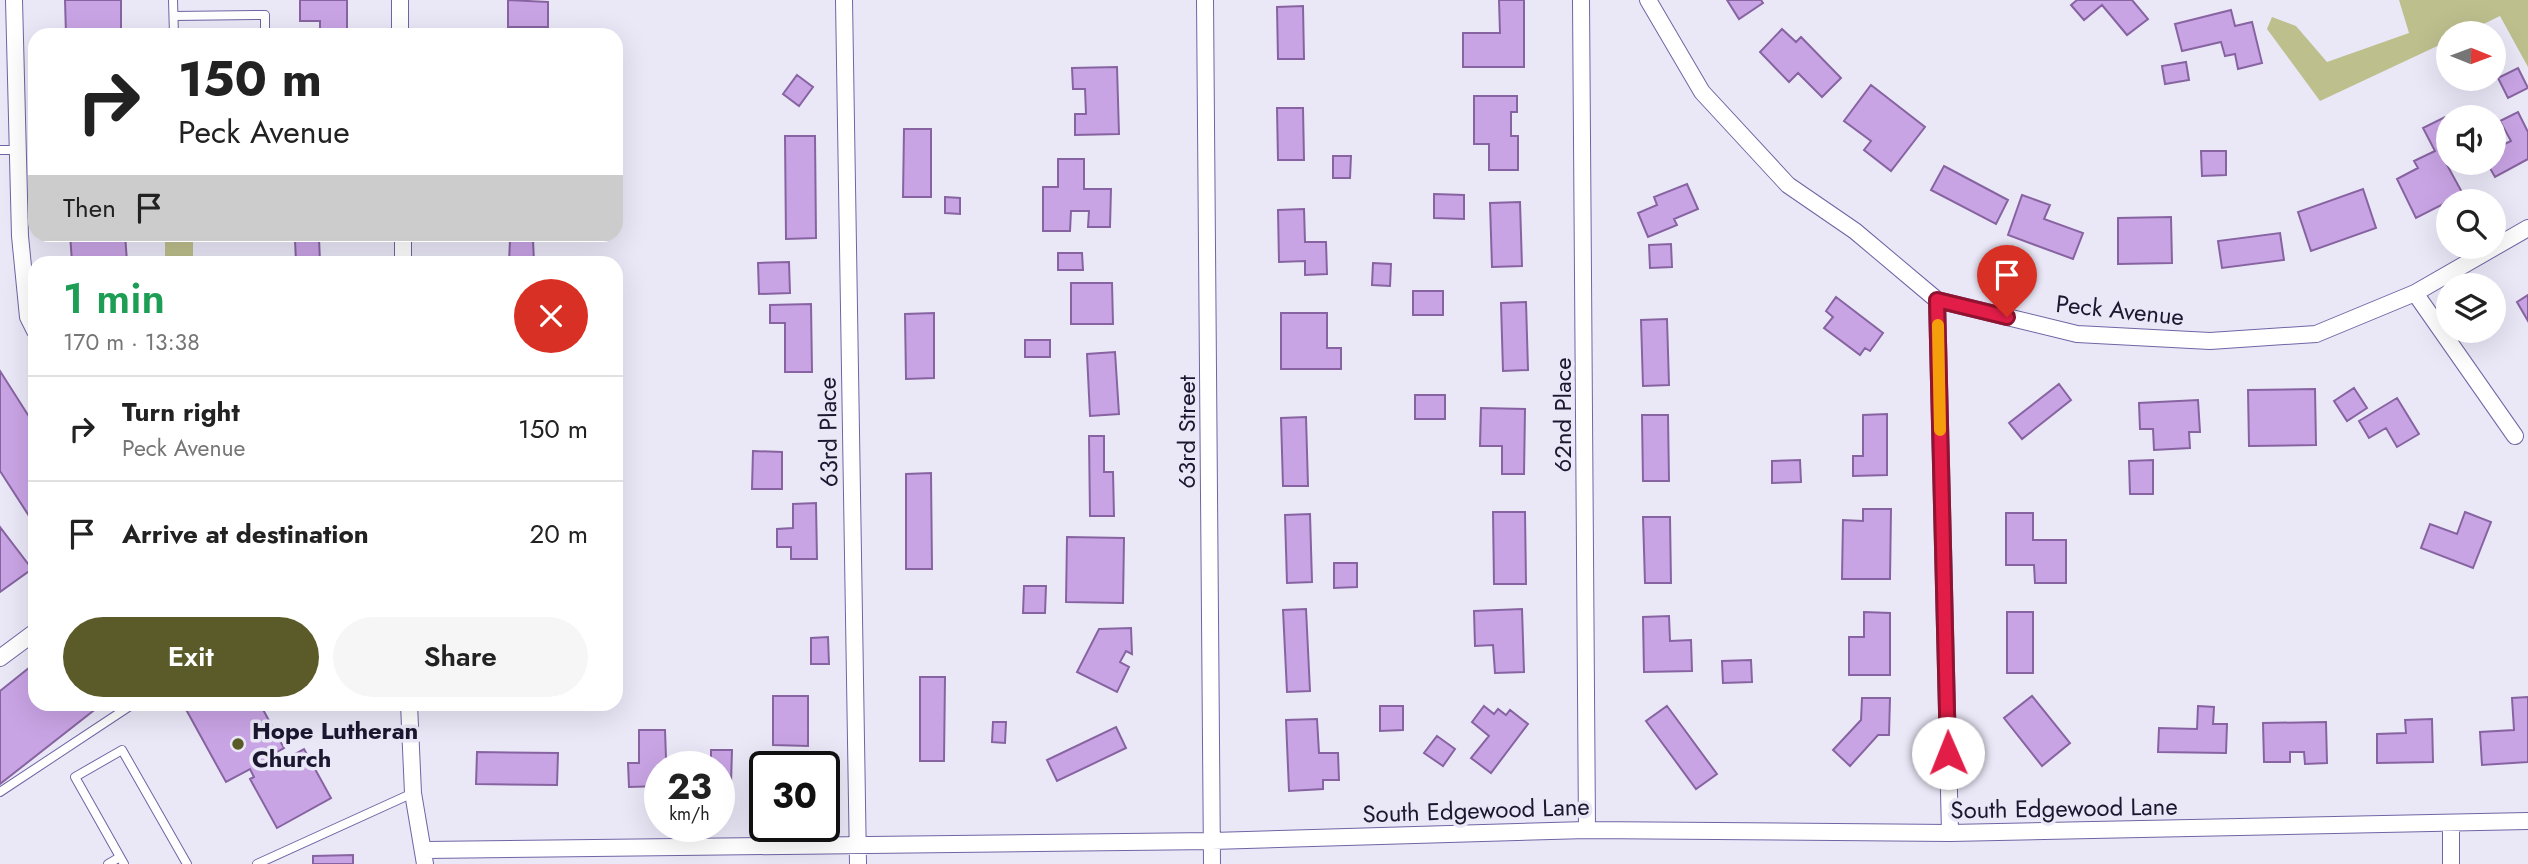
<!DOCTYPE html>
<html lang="en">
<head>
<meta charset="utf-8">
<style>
	:root { --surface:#fff; --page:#f6f6f6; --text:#222; --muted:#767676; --line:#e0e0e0; --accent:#5a5b28 }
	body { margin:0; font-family:Jost,sans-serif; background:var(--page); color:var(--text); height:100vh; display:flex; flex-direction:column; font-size:26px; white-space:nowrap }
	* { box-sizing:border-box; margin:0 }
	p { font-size:23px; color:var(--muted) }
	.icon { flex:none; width:38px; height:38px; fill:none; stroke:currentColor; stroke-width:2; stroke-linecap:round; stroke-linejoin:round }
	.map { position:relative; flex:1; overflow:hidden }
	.panel { position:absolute; left:28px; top:256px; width:595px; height:455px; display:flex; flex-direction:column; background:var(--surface); border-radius:21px; box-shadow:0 7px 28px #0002 }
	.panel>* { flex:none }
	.banner { position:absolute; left:28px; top:28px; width:595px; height:214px; border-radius:21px; box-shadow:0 7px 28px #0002; background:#fff; color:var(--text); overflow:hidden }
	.needle { width:46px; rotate:91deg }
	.fabs { position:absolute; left:2436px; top:21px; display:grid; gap:14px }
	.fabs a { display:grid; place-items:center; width:70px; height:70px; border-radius:50%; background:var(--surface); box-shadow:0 7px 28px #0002; font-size:35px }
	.speed { position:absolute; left:644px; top:751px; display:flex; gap:14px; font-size:35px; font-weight:700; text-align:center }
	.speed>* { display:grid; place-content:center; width:91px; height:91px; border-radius:50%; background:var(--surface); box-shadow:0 7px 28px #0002; line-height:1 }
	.speed small { font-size:18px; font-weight:400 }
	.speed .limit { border:4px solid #111; border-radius:10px; background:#fff; color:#111 }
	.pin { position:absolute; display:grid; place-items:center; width:60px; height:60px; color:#fff; margin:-72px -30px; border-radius:50% 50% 50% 0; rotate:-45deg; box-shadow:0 0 7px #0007 }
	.pin .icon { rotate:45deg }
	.me { position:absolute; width:77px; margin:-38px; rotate:359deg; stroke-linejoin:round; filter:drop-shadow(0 0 5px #0008) }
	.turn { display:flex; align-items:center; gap:24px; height:147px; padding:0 35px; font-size:32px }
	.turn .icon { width:91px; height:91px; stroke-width:2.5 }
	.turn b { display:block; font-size:49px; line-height:60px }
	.then { display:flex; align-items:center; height:66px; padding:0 35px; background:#0003; gap:14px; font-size:26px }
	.round { display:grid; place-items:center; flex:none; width:74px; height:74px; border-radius:37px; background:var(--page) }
	.head { display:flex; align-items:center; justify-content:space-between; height:119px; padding:0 35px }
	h1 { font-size:42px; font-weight:600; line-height:52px; color:#1e9e55 }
	.cta { display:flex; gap:14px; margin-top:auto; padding:14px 35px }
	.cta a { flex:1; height:80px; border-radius:42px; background:var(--accent); color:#fff; font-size:28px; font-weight:600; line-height:80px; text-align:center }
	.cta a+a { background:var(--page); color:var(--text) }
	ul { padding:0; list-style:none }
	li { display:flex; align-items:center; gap:21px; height:105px; padding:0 35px; border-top:2px solid var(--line) }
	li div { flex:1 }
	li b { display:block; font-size:26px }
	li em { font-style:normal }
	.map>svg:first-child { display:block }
	.green { fill:#bdbf8d }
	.building { fill:#c9a4e5; stroke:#8764a1; stroke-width:2 }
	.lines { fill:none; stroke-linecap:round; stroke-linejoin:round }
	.lane-casing { stroke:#6f65a5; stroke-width:10 }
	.street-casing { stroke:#6f65a5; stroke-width:18 }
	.lane { stroke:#fff; stroke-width:8 }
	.street { stroke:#fff; stroke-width:16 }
	.route-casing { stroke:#92132f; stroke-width:18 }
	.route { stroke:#e11d48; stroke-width:12 }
	.slow { stroke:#f59e0b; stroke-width:12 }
	.poi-dot { fill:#5a5b28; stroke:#eae8f7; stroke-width:2.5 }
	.labels { text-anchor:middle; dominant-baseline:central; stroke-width:7; stroke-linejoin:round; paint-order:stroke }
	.street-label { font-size:24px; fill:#1b1730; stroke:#eae8f7 }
	.poi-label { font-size:24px; font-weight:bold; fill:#1b1730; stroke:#eae8f7; text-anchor:start }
</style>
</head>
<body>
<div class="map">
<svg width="2528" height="864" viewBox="0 0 2528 864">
	<rect width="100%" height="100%" fill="#eae8f7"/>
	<path class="green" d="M 2399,0 L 2528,0 L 2528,67 L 2500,16 L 2465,33 L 2448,33 L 2448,41 L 2320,101 L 2267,29 L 2272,17 L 2296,26 L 2327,62 L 2409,33 Z
		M 165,235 L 193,235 L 193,262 L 165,262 Z"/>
	<path class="building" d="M 65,0 L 121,0 L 121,35 L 66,35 Z
		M 300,0 L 347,0 L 347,35 L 320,35 L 320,21 L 300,21 Z
		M 508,0 L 548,2 L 548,27 L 508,27 Z
		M 1499,0 L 1524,0 L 1524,67 L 1463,67 L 1463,33 L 1500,33 Z
		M 1727,0 L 1761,0 L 1763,3 L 1739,19 Z
		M 2077,0 L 2132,0 L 2148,19 L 2127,35 L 2102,5 L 2084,20 L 2071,5 Z
		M 1303,6 L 1304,59 L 1278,59 L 1277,7 Z
		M 2231,10 L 2235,26 L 2252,22 L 2262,63 L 2238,69 L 2235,54 L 2225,56 L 2221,42 L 2182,51 L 2175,24 Z
		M 1782,29 L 1796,42 L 1801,37 L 1841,78 L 1822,97 L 1798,73 L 1789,82 L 1760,52 Z
		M 2186,62 L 2189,80 L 2165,84 L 2162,66 Z
		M 1117,67 L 1119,134 L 1075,135 L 1075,114 L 1086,114 L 1085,89 L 1073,89 L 1072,68 Z
		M 2518,68 L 2528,88 L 2508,98 L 2498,78 Z
		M 797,75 L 813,87 L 799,106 L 783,94 Z
		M 1871,85 L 1925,127 L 1891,171 L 1864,150 L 1871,141 L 1844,121 Z
		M 1474,96 L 1517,96 L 1517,112 L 1511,112 L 1511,136 L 1518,136 L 1518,170 L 1489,170 L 1489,144 L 1474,144 Z
		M 1277,108 L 1303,108 L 1304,160 L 1278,160 Z
		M 2518,112 L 2528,132 L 2528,159 L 2495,177 L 2487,163 L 2494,163 L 2494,149 L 2511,141 L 2500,121 Z
		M 2445,117 L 2448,124 L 2448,163 L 2451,163 L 2447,165 L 2463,194 L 2416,218 L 2397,179 L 2418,168 L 2414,161 L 2435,151 L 2423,128 Z
		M 904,129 L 931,129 L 931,197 L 903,197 Z
		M 785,136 L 815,136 L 816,238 L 786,239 Z
		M 2201,151 L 2226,151 L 2226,175 L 2202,176 Z
		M 1333,156 L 1351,156 L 1350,178 L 1333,178 Z
		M 1058,159 L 1084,159 L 1084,189 L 1111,189 L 1110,227 L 1088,227 L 1089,211 L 1071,211 L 1070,231 L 1043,231 L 1043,187 L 1058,187 Z
		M 1944,166 L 2008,200 L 1996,224 L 1931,190 Z
		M 1687,184 L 1698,209 L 1674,219 L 1677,225 L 1648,237 L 1638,213 L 1657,205 L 1654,197 Z
		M 2363,189 L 2376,228 L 2311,251 L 2298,212 Z
		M 1434,194 L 1464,195 L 1464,219 L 1434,218 Z
		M 2022,195 L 2050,205 L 2044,219 L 2083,233 L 2073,259 L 2008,235 Z
		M 945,197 L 960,198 L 960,214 L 945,213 Z
		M 1520,202 L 1522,266 L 1492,267 L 1490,203 Z
		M 1304,209 L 1305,242 L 1326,242 L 1327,274 L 1305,275 L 1305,261 L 1279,262 L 1278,210 Z
		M 2171,217 L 2172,263 L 2118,264 L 2118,218 Z
		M 2280,233 L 2284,260 L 2222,268 L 2218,241 Z
		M 70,234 L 125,234 L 127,262 L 72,262 Z
		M 319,238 L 320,262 L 296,262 L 295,240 Z
		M 510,240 L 533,240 L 534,262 L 509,262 Z
		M 1671,244 L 1672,267 L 1650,268 L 1649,245 Z
		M 1058,253 L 1082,253 L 1083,270 L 1058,270 Z
		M 789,262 L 790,293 L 759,294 L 758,263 Z
		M 1373,263 L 1391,264 L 1390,286 L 1372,285 Z
		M 1071,283 L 1112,283 L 1113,324 L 1071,324 Z
		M 1413,291 L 1443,291 L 1443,315 L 1413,315 Z
		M 2528,295 L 2528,321 L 2517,302 Z
		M 1836,297 L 1883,333 L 1870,351 L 1865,348 L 1860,355 L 1824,328 L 1833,317 L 1826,311 Z
		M 1526,302 L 1528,370 L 1503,371 L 1501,303 Z
		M 811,304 L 812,372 L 785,372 L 785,323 L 770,323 L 770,305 Z
		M 934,313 L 934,378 L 906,379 L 905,314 Z
		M 1281,313 L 1327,313 L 1327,348 L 1341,348 L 1341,369 L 1281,369 Z
		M 1667,319 L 1669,385 L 1643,386 L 1641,320 Z
		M 1025,340 L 1050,340 L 1050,357 L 1025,357 Z
		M 1115,352 L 1119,414 L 1090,416 L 1087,354 Z
		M 0,371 L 35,426 L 35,516 L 31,519 L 0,471 Z
		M 2059,384 L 2071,400 L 2022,439 L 2009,423 Z
		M 2354,388 L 2367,408 L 2347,421 L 2334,401 Z
		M 2315,389 L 2316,445 L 2249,446 L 2248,390 Z
		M 1415,395 L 1445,395 L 1445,419 L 1415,419 Z
		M 2397,398 L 2419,434 L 2397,447 L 2386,428 L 2369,438 L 2359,421 Z
		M 2198,400 L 2200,432 L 2189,432 L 2190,448 L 2154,450 L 2153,429 L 2140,429 L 2139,403 Z
		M 1481,408 L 1525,409 L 1524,474 L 1502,474 L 1502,446 L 1480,446 Z
		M 1887,414 L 1887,475 L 1853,476 L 1853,456 L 1863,456 L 1863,415 Z
		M 1642,415 L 1668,415 L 1669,481 L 1643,481 Z
		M 1306,417 L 1308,486 L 1283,486 L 1281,418 Z
		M 1089,436 L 1104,436 L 1104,472 L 1113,472 L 1114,516 L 1090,516 Z
		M 753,451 L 782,452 L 782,489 L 752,489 Z
		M 1800,460 L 1801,482 L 1772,483 L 1772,461 Z
		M 2153,460 L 2153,494 L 2130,494 L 2129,461 Z
		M 931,473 L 932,569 L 906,569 L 906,474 Z
		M 816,503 L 817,559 L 791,559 L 791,547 L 777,547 L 777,529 L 793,528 L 793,504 Z
		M 1863,509 L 1891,509 L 1890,579 L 1842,579 L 1843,520 L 1863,521 Z
		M 1493,512 L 1525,512 L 1526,584 L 1494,584 Z
		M 2465,512 L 2491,522 L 2473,568 L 2421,548 L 2430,524 L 2457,534 Z
		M 2006,513 L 2033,513 L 2033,540 L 2066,540 L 2066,583 L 2035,583 L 2034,565 L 2006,565 Z
		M 1310,514 L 1312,582 L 1287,583 L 1285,515 Z
		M 1643,517 L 1670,517 L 1671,583 L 1645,583 Z
		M 0,527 L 32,569 L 0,592 Z
		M 1067,537 L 1124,538 L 1123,603 L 1066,602 Z
		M 1334,563 L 1357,563 L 1357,587 L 1334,588 Z
		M 1024,586 L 1046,586 L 1045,613 L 1023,613 Z
		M 1306,609 L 1310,691 L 1287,692 L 1283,610 Z
		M 1522,609 L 1524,672 L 1495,673 L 1493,645 L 1475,646 L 1474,611 Z
		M 1864,612 L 1890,613 L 1890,675 L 1849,675 L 1849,637 L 1864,637 Z
		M 2007,612 L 2033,612 L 2033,673 L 2007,673 Z
		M 1669,616 L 1670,641 L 1691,640 L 1692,671 L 1644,672 L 1643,617 Z
		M 1131,628 L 1132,654 L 1126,651 L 1120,662 L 1129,667 L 1117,692 L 1077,672 L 1099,629 Z
		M 828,637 L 829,664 L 811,664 L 811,638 Z
		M 1751,660 L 1752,682 L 1723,683 L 1722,661 Z
		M 35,663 L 35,704 L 102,704 L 0,784 L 0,691 Z
		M 920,677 L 945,677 L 944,761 L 920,761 Z
		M 773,696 L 808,696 L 808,746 L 773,745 Z
		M 2032,696 L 2070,743 L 2042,766 L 2004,718 Z
		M 2528,697 L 2528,762 L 2482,765 L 2480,732 L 2514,730 L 2512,698 Z
		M 1862,698 L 1890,698 L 1889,735 L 1878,735 L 1850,766 L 1833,750 L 1861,720 Z
		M 183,704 L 260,704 L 284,748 L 268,757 L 273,766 L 304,749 L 331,798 L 277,828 L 250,779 L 254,777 L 250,769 L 226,782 Z
		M 1380,706 L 1403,706 L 1403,730 L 1380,731 Z
		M 1484,706 L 1494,714 L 1498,709 L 1506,715 L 1510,710 L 1528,724 L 1491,773 L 1471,758 L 1489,736 L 1472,722 Z
		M 1667,706 L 1717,774 L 1696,789 L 1646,721 Z
		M 2198,706 L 2214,707 L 2213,724 L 2227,724 L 2226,753 L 2158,752 L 2159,728 L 2197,729 Z
		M 1317,719 L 1319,753 L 1338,753 L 1339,780 L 1323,780 L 1323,789 L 1289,791 L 1286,720 Z
		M 2432,719 L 2433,762 L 2377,763 L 2377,734 L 2406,733 L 2405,720 Z
		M 993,722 L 1006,722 L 1005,743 L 992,742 Z
		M 2326,722 L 2327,763 L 2305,764 L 2304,752 L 2290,752 L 2290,762 L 2264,762 L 2263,723 Z
		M 1116,727 L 1126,748 L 1057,781 L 1047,760 Z
		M 639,730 L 665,730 L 666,758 L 679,758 L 679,766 L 660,766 L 660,786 L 629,787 L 628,763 L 639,763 Z
		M 1437,736 L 1455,749 L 1443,766 L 1424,753 Z
		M 711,750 L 732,750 L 731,784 L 719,784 L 719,766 L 711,766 Z
		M 477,752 L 558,753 L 557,785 L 476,784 Z
		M 353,855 L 353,864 L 313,864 L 313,856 Z"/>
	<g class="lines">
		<defs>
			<path id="lane" d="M 173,0 L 174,35
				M 174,16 L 265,15 L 265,35
				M 0,150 L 18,150
				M 0,792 L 133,704
				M 108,864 L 120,857
				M 124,864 L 75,777 L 122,750 L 187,864
				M 257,864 L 413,793"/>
			<path id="street" d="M 14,0 L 20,236 L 28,317 L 35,331
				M 400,0 L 400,35
				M 844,0 L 858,864
				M 1205,0 L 1212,864
				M 1581,0 L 1587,830
				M 1648,0 L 1702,92 L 1788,185 L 1855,231 L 1937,300 L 2077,334 L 2210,341 L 2316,334 L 2415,293 L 2528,228
				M 403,234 L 403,262
				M 2415,293 L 2515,436
				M 1937,300 L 1950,833
				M 0,658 L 35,632
				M 409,704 L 413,793 L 425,864
				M 2451,823 L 2451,864
				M 425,850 L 1212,841 L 1587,830 L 1950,833 L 2528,821"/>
		</defs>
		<use href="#lane" class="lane-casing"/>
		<use href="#street" class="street-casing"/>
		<use href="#lane" class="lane"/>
		<use href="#street" class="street"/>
	</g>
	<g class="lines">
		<defs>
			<path id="route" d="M 1948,753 L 1937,300 L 2007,317"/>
		</defs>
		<use href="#route" class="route-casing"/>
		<use href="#route" class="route"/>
		<path class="slow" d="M 1938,325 L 1940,430"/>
	</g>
	<circle class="poi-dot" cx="238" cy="744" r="7"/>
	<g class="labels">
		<g class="street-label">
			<text transform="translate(2120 310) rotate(6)">Peck Avenue</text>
			<text transform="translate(1562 415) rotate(-90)">62nd Place</text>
			<text transform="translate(828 432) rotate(-91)">63rd Place</text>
			<text transform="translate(1186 432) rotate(-90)">63rd Street</text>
			<text transform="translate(2064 808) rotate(-1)">South Edgewood Lane</text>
			<text transform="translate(1476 810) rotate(-2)">South Edgewood Lane</text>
		</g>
		<g class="poi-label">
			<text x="252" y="730">Hope Lutheran<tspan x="252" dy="28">Church</tspan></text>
		</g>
	</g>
</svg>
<div class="fabs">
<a><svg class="needle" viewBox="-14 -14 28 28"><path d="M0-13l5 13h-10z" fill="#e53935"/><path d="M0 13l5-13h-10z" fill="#767676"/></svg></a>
<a><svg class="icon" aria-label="sound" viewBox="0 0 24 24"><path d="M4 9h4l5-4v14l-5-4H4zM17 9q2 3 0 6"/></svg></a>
<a><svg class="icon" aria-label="search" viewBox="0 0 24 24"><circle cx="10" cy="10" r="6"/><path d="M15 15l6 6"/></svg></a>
<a><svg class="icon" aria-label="layers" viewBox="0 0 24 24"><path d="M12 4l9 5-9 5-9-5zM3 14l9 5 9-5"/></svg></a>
</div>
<div class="speed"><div>23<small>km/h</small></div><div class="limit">30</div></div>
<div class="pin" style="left:2007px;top:317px;background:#d93025"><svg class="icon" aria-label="arrive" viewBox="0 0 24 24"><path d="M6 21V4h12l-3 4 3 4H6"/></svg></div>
<svg class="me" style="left:1948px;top:753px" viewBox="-20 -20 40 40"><circle r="19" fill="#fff"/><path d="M0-13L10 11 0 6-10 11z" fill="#e11d48"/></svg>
<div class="banner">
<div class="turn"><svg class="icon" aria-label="right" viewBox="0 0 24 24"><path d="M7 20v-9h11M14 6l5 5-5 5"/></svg><div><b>150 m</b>Peck Avenue</div></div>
<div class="then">Then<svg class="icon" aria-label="arrive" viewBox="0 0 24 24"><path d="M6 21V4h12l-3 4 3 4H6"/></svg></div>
</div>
<section class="panel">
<div class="head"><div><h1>1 min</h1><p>170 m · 13:38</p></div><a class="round" style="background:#d93025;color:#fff"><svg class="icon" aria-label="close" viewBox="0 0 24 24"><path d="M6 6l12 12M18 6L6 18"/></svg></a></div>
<ul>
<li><svg class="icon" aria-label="right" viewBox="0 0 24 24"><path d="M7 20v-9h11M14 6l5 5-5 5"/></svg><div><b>Turn right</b><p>Peck Avenue</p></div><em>150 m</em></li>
<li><svg class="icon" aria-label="arrive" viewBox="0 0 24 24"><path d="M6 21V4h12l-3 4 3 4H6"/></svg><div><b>Arrive at destination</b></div><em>20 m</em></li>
</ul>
<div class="cta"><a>Exit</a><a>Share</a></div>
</section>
</div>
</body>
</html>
